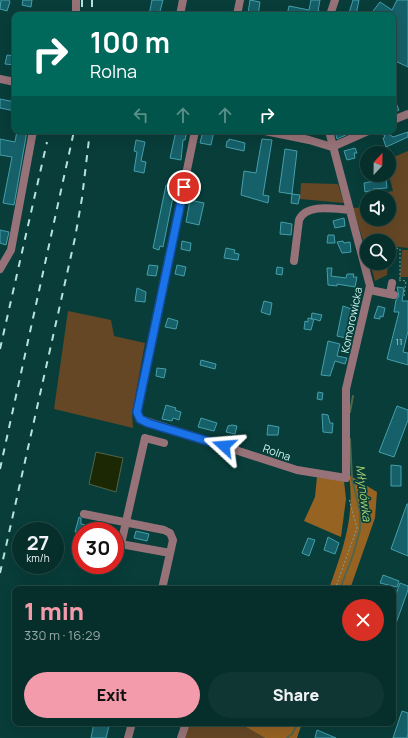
<!DOCTYPE html>
<html lang="en">
<head>
<meta charset="utf-8">
<style>
	:root { --surface:#062e2b; --page:#0f3633; --text:#f1f3f6; --muted:#98a8a9; --line:#274a47; --accent:#f39aab }
	body { margin:0; font-family:Manrope,sans-serif; background:var(--page); color:var(--text); height:100vh; display:flex; flex-direction:column; font-size:15px; white-space:nowrap }
	* { box-sizing:border-box; margin:0 }
	p { font-size:13px; color:var(--muted) }
	.icon { flex:none; width:22px; height:22px; fill:none; stroke:currentColor; stroke-width:2; stroke-linecap:round; stroke-linejoin:round }
	.map { position:relative; flex:1; overflow:hidden }
	.sheet { position:absolute; left:12px; top:586px; width:384px; height:140px; display:flex; flex-direction:column; background:var(--surface); border-radius:8px; box-shadow:0 4px 16px #0002,0 0 0 1px var(--line) }
	.sheet>* { flex:none }
	.guide { position:absolute; left:12px; top:12px; width:384px; height:122px; border-radius:8px; box-shadow:0 4px 16px #0002,0 0 0 1px var(--line); background:#00695c; color:#fff; overflow:hidden }
	.needle { width:26px; rotate:22deg }
	.tools { position:absolute; left:360px; top:146px; display:grid; gap:8px }
	.tools a { display:grid; place-items:center; width:36px; height:36px; border-radius:50%; background:var(--surface); box-shadow:0 4px 16px #0002,0 0 0 1px var(--line); font-size:20px }
	.speed { position:absolute; left:12px; top:522px; display:flex; gap:8px; font-size:20px; font-weight:700; text-align:center }
	.speed>* { display:grid; place-content:center; width:52px; height:52px; border-radius:50%; background:var(--surface); box-shadow:0 4px 16px #0002,0 0 0 1px var(--line); line-height:1 }
	.speed small { font-size:10px; font-weight:400 }
	.speed .limit { border:6px solid #d22; background:#fff; color:#111 }
	.pin { position:absolute; display:grid; place-items:center; width:34px; height:34px; color:#fff; margin:-17px; border:2px solid #fff; border-radius:50%; box-shadow:0 1px 4px #0007 }
	.me { position:absolute; width:44px; margin:-22px; rotate:289deg; stroke-linejoin:round; filter:drop-shadow(0 0 3px #0008) }
	.turn { display:flex; align-items:center; gap:14px; height:84px; padding:0 12px; font-size:18px }
	.turn .icon { width:52px; height:52px; stroke-width:2.5 }
	.turn b { display:block; font-size:28px; line-height:34px }
	.lanes { display:flex; align-items:center; height:38px; padding:0 12px; background:#0003; justify-content:center; gap:20px; direction:ltr }
	.lanes .off { opacity:.35 }
	.round { display:grid; place-items:center; flex:none; width:42px; height:42px; border-radius:21px; background:var(--page) }
	.summary { display:flex; align-items:center; justify-content:space-between; height:68px; padding:0 12px }
	h1 { font-size:24px; font-weight:800; line-height:30px; color:var(--accent) }
	.action { display:flex; gap:8px; margin-top:auto; padding:8px 12px }
	.action a { flex:1; height:46px; border-radius:24px; background:var(--accent); color:#111; font-size:16px; font-weight:800; line-height:46px; text-align:center }
	.action a+a { background:var(--page); color:var(--text) }
	.map>svg:first-child { display:block }
	.green { fill:#654725 }
	.forest { fill:#976323 }
	.water { fill:#1b2803; stroke:#50664b }
	.lines { fill:none; stroke-linecap:round; stroke-linejoin:round }
	.stream { stroke:#50664b; stroke-width:2 }
	.building { fill:#166069; stroke:#449fab }
	.path { stroke:#74a39e; stroke-width:1; stroke-dasharray:2 2; stroke-linecap:butt }
	.minor { stroke:#977379; stroke-width:8 }
	.rail { stroke:#b7e2dd; stroke-width:2; stroke-dasharray:7 7; stroke-linecap:butt }
	.route-casing { stroke:#114b97; stroke-width:10 }
	.route { stroke:#1a73e8; stroke-width:7 }
	.labels { text-anchor:middle; dominant-baseline:central; stroke-width:3.5; stroke-linejoin:round; paint-order:stroke }
	.number-label { font-size:9px; fill:#9fd1d0 }
	.street-label { font-size:11px; fill:#cdf7f2; stroke:#083d39 }
	.water-label { font-size:12px; font-style:italic; fill:#a9d271; stroke:#083d39 }
</style>
</head>
<body>
<div class="map">
<svg width="408" height="738" viewBox="0 0 408 738">
	<rect width="100%" height="100%" fill="#083d39"/>
	<path class="green" d="M 408,151 L 408,248 L 390,246 L 389,252 L 389,241 L 367,241 L 367,253 L 353,208 L 367,207 L 367,219 L 389,219 L 389,197 L 377,197 L 382,193 L 393,191 L 389,175 L 389,159 Z
		M 301,183 L 338,184 L 344,203 L 300,199 Z
		M 402,250 L 408,250 L 408,277 L 400,277 Z
		M 370,263 L 388,263 L 387,275 L 375,281 Z
		M 68,311 L 111,320 L 114,336 L 145,343 L 132,414 L 133,428 L 54,409 Z
		M 188,723 L 245,723 L 244,726 L 265,738 L 183,738 Z"/>
	<path class="forest" d="M 349,475 L 377,492 L 375,518 L 350,589 L 329,589 C 343,548 355,519 349,475 Z
		M 317,477 L 344,481 L 346,499 L 341,537 L 304,521 L 315,497 Z
		M 245,723 L 302,723 L 297,738 L 265,738 L 244,726 Z"/>
	<path class="water" d="M 96,452 L 123,458 L 116,492 L 89,484 Z"/>
	<g class="lines">
		<path class="stream" d="M 350,412 L 353,396
			M 340,589 L 353,555 L 360,530 L 360,512 L 352,479 L 350,439
			M 287,738 L 292,734 L 298,723"/>
	</g>
	<path class="building" d="M 1,0 L 9,0 L 10,2 L 7,11 L 0,9 Z
		M 23,0 L 32,0 L 31,7 L 22,5 Z
		M 152,0 L 163,0 L 159,15 L 149,15 Z
		M 250,0 L 260,2 L 258,15 L 248,13 Z
		M 311,0 L 320,0 L 318,11 L 323,12 L 323,15 L 287,15 L 289,6 L 309,10 Z
		M 353,0 L 359,0 L 356,15 L 349,13 Z
		M 397,0 L 408,0 L 408,67 L 393,60 L 393,15 L 370,15 L 380,2 L 392,10 Z
		M 7,55 L 15,56 L 15,65 L 5,64 Z
		M 393,96 L 399,110 L 393,113 Z
		M 0,99 L 15,102 L 15,111 L 0,108 Z
		M 17,131 L 27,131 L 14,205 L 3,203 L 12,157 L 0,155 L 0,139 L 15,142 Z
		M 176,131 L 187,131 L 185,140 L 183,140 L 181,160 L 170,158 Z
		M 203,131 L 214,131 L 211,145 L 200,143 Z
		M 335,131 L 348,131 L 348,134 L 337,139 Z
		M 408,132 L 408,137 L 386,147 L 383,138 L 385,137 L 384,135 L 389,134 L 393,137 Z
		M 229,139 L 245,143 L 244,151 L 226,147 L 227,141 L 229,141 Z
		M 262,139 L 272,140 L 263,195 L 269,196 L 268,203 L 241,195 L 244,171 L 256,173 Z
		M 136,140 L 145,142 L 141,161 L 146,162 L 144,173 L 134,171 L 137,152 L 134,151 Z
		M 355,148 L 357,153 L 354,153 L 355,158 L 347,160 L 344,151 Z
		M 285,149 L 297,151 L 292,194 L 300,195 L 298,204 L 291,203 L 292,194 L 279,192 Z
		M 386,179 L 387,188 L 373,189 L 374,190 L 365,192 L 364,183 Z
		M 166,185 L 175,187 L 163,247 L 160,246 L 159,250 L 153,248 Z
		M 190,200 L 204,203 L 199,225 L 186,222 Z
		M 344,218 L 345,226 L 335,228 L 333,221 Z
		M 281,222 L 292,224 L 291,235 L 280,234 Z
		M 0,230 L 9,232 L 6,245 L 0,243 Z
		M 328,235 L 334,235 L 335,243 L 327,243 Z
		M 182,241 L 191,243 L 190,251 L 181,249 Z
		M 343,241 L 344,243 L 350,242 L 351,252 L 342,253 L 337,242 Z
		M 226,248 L 235,250 L 234,253 L 239,254 L 238,260 L 224,258 Z
		M 149,265 L 158,266 L 156,276 L 147,275 Z
		M 177,265 L 186,267 L 184,276 L 175,274 Z
		M 277,267 L 283,268 L 282,275 L 276,274 Z
		M 327,268 L 332,268 L 331,276 L 346,278 L 347,274 L 354,274 L 353,277 L 357,277 L 355,287 L 337,284 L 337,286 L 328,285 Z
		M 397,287 L 404,288 L 402,301 L 408,301 L 408,331 L 403,352 L 408,353 L 408,365 L 387,359 L 399,312 L 394,312 L 396,300 L 399,296 Z
		M 137,288 L 146,292 L 145,302 L 135,301 Z
		M 264,301 L 272,303 L 270,315 L 261,312 Z
		M 343,306 L 354,310 L 346,338 L 337,336 Z
		M 378,306 L 385,308 L 383,317 L 380,316 L 380,319 L 374,318 Z
		M 312,313 L 322,315 L 320,321 L 314,319 L 311,330 L 304,329 L 305,321 L 308,322 L 308,318 L 313,319 L 311,319 Z
		M 168,318 L 178,321 L 176,329 L 165,327 Z
		M 328,341 L 340,344 L 337,356 L 347,358 L 345,364 L 335,361 L 330,376 L 321,375 Z
		M 201,360 L 216,364 L 215,369 L 200,365 Z
		M 157,368 L 166,369 L 164,378 L 156,376 Z
		M 318,392 L 323,393 L 322,400 L 317,399 Z
		M 166,405 L 176,408 L 175,410 L 181,412 L 179,420 L 173,418 L 172,421 L 162,419 Z
		M 397,406 L 408,410 L 408,420 L 394,457 L 379,452 Z
		M 322,414 L 328,415 L 330,423 L 333,423 L 332,433 L 323,432 Z
		M 201,418 L 217,423 L 214,431 L 198,427 Z
		M 232,425 L 237,426 L 235,434 L 226,432 L 228,426 Z
		M 268,425 L 279,427 L 278,435 L 267,435 Z
		M 391,465 L 401,466 L 401,486 L 391,486 Z
		M 407,504 L 408,504 L 408,556 L 391,549 Z
		M 79,517 L 81,518 L 81,524 L 103,529 L 103,531 L 81,531 L 81,533 L 75,532 Z
		M 136,531 L 149,534 L 147,541 L 134,538 Z
		M 328,537 L 339,543 L 335,554 L 324,550 Z
		M 308,538 L 315,540 L 309,556 L 302,553 Z
		M 383,575 L 399,581 L 397,587 L 380,583 Z
		M 400,583 L 408,586 L 408,590 L 394,629 L 393,602 Z
		M 402,711 L 408,713 L 408,734 L 407,738 L 393,738 Z
		M 94,723 L 109,726 L 106,738 L 91,738 Z
		M 317,730 L 336,738 L 315,738 Z"/>
	<g class="lines">
		<path class="path" d="M 396,248 L 400,249 L 400,280
			M 399,280 L 406,281 L 404,297
			M 335,589 L 357,528 L 349,499"/>
		<path class="minor" d="M 76,0 L 76,15
			M 180,15 L 183,0
			M 237,15 L 240,0
			M 330,15 L 335,0
			M 0,79 L 15,82
			M 393,120 L 408,114
			M 195,131 L 137,412 L 140,419 L 297,470 L 346,478 L 346,389 L 370,286 L 329,131
			M 265,131 L 309,140 L 332,147 L 368,131
			M 294,261 L 299,220 C 306,203 335,209 350,210
			M 0,269 L 11,250 L 33,131
			M 370,290 L 394,295
			M 390,294 L 392,283
			M 84,514 L 164,530 L 170,533 L 173,540 L 162,589
			M 115,543 L 170,553
			M 121,544 L 145,438 L 164,443
			M 128,738 L 132,723
			M 181,738 L 186,723"/>
		<path class="rail" d="M 82,0 L 82,15
			M 92,0 L 92,15
			M 0,349 L 47,142
			M 0,469 L 74,131
			M 0,573 L 75,238 L 82,198 L 90,131"/>
	</g>
	<g class="lines">
		<defs>
			<path id="route" d="M 184,187 L 137,412 L 140,419 L 148,423 L 224,446"/>
		</defs>
		<use href="#route" class="route-casing"/>
		<use href="#route" class="route"/>
	</g>
	<g class="labels">
		<g class="number-label">
			<text x="399" y="341">11</text>
		</g>
		<g class="street-label">
			<text transform="translate(351 320) rotate(-78)">Komorowicka</text>
			<text transform="translate(277 452) rotate(19)">Rolna</text>
		</g>
		<g class="water-label">
			<text transform="translate(364 493) rotate(83)">Młynówka</text>
		</g>
	</g>
</svg>
<div class="tools">
<a><svg class="needle" viewBox="-14 -14 28 28"><path d="M0-13l5 13h-10z" fill="#e53935"/><path d="M0 13l5-13h-10z" fill="#98a8a9"/></svg></a>
<a><svg class="icon" aria-label="sound" viewBox="0 0 24 24"><path d="M4 9h4l5-4v14l-5-4H4zM17 9q2 3 0 6"/></svg></a>
<a><svg class="icon" aria-label="search" viewBox="0 0 24 24"><circle cx="10" cy="10" r="6"/><path d="M15 15l6 6"/></svg></a>
</div>
<div class="speed"><div>27<small>km/h</small></div><div class="limit">30</div></div>
<div class="pin" style="left:184px;top:187px;background:#d93025"><svg class="icon" aria-label="arrive" viewBox="0 0 24 24"><path d="M6 21V4h12l-3 4 3 4H6"/></svg></div>
<svg class="me" style="left:224px;top:446px" viewBox="-20 -20 40 40"><path d="M0-17L14 15 0 8-14 15z" fill="#1a73e8" stroke="#fff" stroke-width="4"/></svg>
<div class="guide">
<div class="turn"><svg class="icon" aria-label="right" viewBox="0 0 24 24"><path d="M7 20v-9h11M14 6l5 5-5 5"/></svg><div><b>100 m</b>Rolna</div></div>
<div class="lanes"><svg class="icon off" aria-label="left" viewBox="0 0 24 24"><path d="M17 20v-9H6M10 6l-5 5 5 5"/></svg><svg class="icon off" aria-label="ahead" viewBox="0 0 24 24"><path d="M12 20V5M6 11l6-6 6 6"/></svg><svg class="icon off" aria-label="ahead" viewBox="0 0 24 24"><path d="M12 20V5M6 11l6-6 6 6"/></svg><svg class="icon" aria-label="right" viewBox="0 0 24 24"><path d="M7 20v-9h11M14 6l5 5-5 5"/></svg></div>
</div>
<section class="sheet">
<div class="summary"><div><h1>1 min</h1><p>330 m · 16:29</p></div><a class="round" style="background:#d93025;color:#fff"><svg class="icon" aria-label="close" viewBox="0 0 24 24"><path d="M6 6l12 12M18 6L6 18"/></svg></a></div>
<div class="action"><a>Exit</a><a>Share</a></div>
</section>
</div>
</body>
</html>
